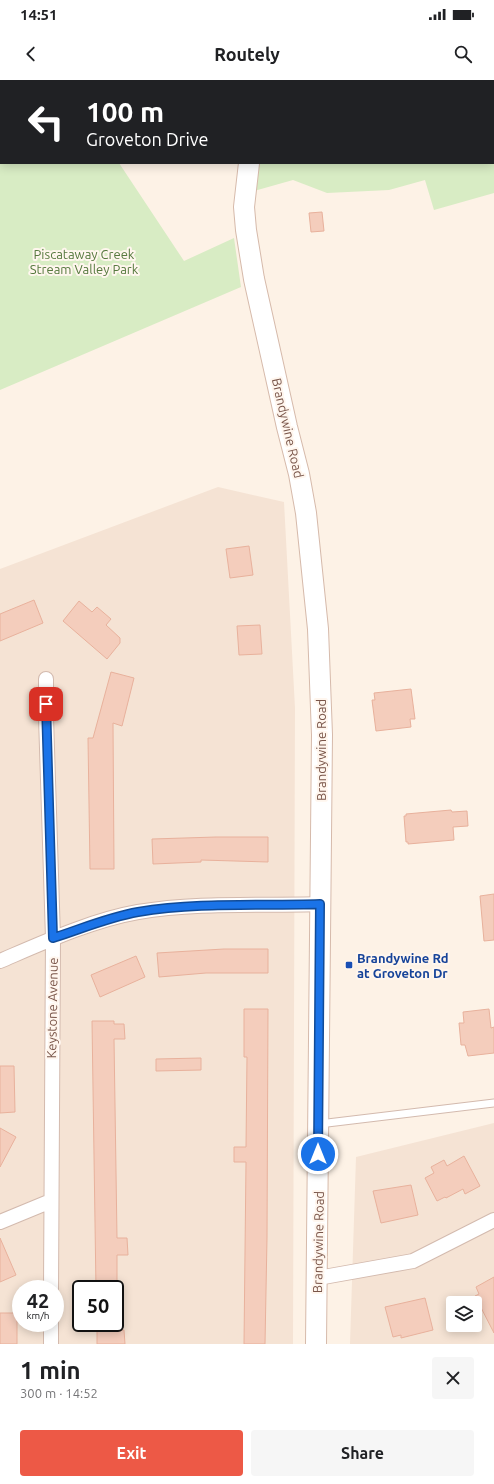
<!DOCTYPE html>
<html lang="en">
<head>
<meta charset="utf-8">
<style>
	:root { --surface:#fff; --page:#f6f6f6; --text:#202124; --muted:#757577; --accent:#ed5946 }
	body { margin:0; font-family:Ubuntu,sans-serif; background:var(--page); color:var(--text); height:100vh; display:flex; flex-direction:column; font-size:15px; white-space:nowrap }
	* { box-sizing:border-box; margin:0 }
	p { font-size:13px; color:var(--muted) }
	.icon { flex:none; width:22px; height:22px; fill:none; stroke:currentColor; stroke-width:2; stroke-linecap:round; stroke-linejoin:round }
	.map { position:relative; height:1264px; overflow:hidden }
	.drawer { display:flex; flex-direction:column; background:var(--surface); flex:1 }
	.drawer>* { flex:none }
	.hud { position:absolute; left:0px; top:0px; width:494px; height:84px; box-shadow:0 2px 10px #0003; background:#202124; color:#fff; overflow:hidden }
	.buttons { position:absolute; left:446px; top:1216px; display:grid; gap:8px }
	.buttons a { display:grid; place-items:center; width:36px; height:36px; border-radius:4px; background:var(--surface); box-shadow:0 2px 10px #0003; font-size:20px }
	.speed { position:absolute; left:12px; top:1200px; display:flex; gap:8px; font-size:20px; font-weight:700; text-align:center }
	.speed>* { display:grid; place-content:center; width:52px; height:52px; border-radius:50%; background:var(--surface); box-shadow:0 2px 10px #0003; line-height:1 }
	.speed small { font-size:10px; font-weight:400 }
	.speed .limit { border:2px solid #111; border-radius:6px; background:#fff; color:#111 }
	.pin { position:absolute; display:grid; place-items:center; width:34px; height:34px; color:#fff; margin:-17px; border-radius:8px; box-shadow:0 2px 6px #0006 }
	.me { position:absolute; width:44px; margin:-22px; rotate:0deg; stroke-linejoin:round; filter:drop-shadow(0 0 3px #0008) }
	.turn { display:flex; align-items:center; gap:14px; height:84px; padding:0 20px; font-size:18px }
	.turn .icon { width:52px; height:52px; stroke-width:2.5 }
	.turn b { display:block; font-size:28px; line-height:34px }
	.round { display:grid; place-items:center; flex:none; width:42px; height:42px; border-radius:4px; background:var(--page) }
	.headline { display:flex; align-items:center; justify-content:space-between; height:68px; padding:0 20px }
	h1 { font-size:24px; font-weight:700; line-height:30px }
	.button { display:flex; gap:8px; margin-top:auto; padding:8px 20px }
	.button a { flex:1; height:46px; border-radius:4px; background:var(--accent); color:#fff; font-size:16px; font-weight:700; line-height:46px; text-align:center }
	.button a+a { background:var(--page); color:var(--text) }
	.status { display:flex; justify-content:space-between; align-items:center; height:28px; padding:0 20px; background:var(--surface); direction:ltr }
	.status svg { height:11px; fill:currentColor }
	header { display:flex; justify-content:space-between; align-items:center; height:52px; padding:0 20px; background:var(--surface); font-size:18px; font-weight:700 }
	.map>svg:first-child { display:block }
	.residential { fill:#f5e3d4; fill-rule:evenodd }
	.green { fill:#d8ecc4 }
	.building { fill:#f4cdbc; stroke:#e8b19c }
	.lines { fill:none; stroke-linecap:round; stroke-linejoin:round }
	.service-casing { stroke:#d3baae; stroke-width:9 }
	.minor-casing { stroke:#d3baae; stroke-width:16 }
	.secondary-casing { stroke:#d6baab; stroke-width:22 }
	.service { stroke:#fff; stroke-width:7 }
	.minor { stroke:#fff; stroke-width:14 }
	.secondary { stroke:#fff; stroke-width:20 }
	.route-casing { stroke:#114b97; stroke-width:10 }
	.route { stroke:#1a73e8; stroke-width:7 }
	.transit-dot { fill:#1a4fb4; stroke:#fff6ee; stroke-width:1.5 }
	.labels { text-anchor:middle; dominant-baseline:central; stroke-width:4; stroke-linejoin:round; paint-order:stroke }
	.park-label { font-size:13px; fill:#56793e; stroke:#fff6ee }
	.street-label { font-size:13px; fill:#795549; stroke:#fff6ee }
	.transit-label { font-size:13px; font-weight:bold; fill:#164399; stroke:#fff6ee; text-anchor:start }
</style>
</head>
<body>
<div class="status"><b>14:51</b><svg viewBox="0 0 49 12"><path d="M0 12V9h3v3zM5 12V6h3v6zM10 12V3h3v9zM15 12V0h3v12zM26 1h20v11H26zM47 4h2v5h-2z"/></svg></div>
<header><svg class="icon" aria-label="back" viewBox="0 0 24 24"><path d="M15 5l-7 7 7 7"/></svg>Routely<svg class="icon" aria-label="search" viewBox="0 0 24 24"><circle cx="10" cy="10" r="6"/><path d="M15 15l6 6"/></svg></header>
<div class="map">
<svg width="494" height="1264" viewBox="0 0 494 1264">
	<rect width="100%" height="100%" fill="#fdf2e6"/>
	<path class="residential" d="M 218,407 L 284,422 L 295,628 L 293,1264 L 0,1264 L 0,489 ZM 21,1209 L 55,1209 L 55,1243 L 21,1243 ZM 81,1209 L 115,1209 L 115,1243 L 81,1243 Z
		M 494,1043 L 494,1264 L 350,1264 L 356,1077 ZM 453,1223 L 475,1223 L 475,1245 L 453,1245 Z"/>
	<path class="green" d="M 0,0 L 64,1 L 1,1 L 1,83 L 119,83 L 184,181 L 234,158 L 241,207 L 0,310 Z
		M 273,0 L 494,0 L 494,113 L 434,130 L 425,100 L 389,110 L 327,113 L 293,100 L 254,111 L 256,83 L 493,83 L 493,1 L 273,1 Z"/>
	<path class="building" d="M 322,132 L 324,151 L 311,152 L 309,133 Z
		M 249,466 L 253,495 L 230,498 L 226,469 Z
		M 34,520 L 43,543 L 0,561 L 0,534 Z
		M 79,521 L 92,532 L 97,527 L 111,539 L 106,545 L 120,558 L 120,563 L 107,579 L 63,541 Z
		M 260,545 L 262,574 L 239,575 L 237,546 Z
		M 111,592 L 134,598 L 122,646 L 113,643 L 114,789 L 90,789 L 88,658 L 93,658 Z
		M 411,609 L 415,639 L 410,639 L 411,647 L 376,651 L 372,620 L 375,620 L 374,613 Z
		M 451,730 L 452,732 L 467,731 L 468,746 L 453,747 L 454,760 L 408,764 L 408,762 L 406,762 L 404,736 L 406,736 L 406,734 Z
		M 216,757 L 268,757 L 268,782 L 201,780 L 201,782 L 153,784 L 152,759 Z
		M 494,814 L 494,860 L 484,861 L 480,816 Z
		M 224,869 L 268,869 L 268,893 L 206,893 L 159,897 L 157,873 Z
		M 136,876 L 145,897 L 100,917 L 91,895 Z
		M 244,929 L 268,929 L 267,1158 L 265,1264 L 244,1264 L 246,1082 L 234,1082 L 234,1067 L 246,1067 L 247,977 L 244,977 Z
		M 489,929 L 491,948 L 494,947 L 494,973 L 468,976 L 465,965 L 461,965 L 459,943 L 464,943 L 463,932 Z
		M 92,941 L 114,941 L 114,944 L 124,944 L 125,959 L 114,959 L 117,1158 L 127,1158 L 128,1175 L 117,1175 L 117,1209 L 96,1209 Z
		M 201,978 L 201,990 L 156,991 L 156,979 Z
		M 0,986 L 14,986 L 15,1032 L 0,1033 Z
		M 0,1048 L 16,1057 L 0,1087 Z
		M 464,1076 L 480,1106 L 465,1114 L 463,1109 L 446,1118 L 445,1117 L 437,1121 L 425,1098 L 434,1093 L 431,1087 L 444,1080 L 447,1086 Z
		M 411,1105 L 418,1135 L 381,1143 L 373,1111 Z
		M 0,1158 L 16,1195 L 0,1202 Z
		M 494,1197 L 494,1253 L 475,1216 L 479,1214 L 476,1207 Z
		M 425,1218 L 433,1250 L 401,1258 L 401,1255 L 393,1257 L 385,1227 Z
		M 0,1233 L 17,1233 L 17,1264 L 0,1264 Z
		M 118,1244 L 118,1250 L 124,1250 L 125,1264 L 97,1264 L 97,1245 Z"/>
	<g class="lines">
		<defs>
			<path id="service" d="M 319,1044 L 494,1023"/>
			<path id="minor" d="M 46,599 L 46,637 L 53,858 L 51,1209
				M 0,881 C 42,863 92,840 138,832 C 198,822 259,826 320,824
				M 0,1142 L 51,1121
				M 318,1198 L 413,1181 L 494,1140
				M 51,1243 L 51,1264"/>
			<path id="secondary" d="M 266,1 L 267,0
				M 249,83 L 244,127 L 246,150 L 254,199 L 287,347 L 299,394 L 306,433 L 318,549 L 322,655 L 316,1264"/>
		</defs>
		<use href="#service" class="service-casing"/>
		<use href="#minor" class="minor-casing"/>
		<use href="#secondary" class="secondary-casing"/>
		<use href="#service" class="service"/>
		<use href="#minor" class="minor"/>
		<use href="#secondary" class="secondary"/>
	</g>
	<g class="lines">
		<defs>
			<path id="route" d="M 46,624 L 53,858 C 81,849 109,837 138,832 C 198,822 259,826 320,824 L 318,1074"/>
		</defs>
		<use href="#route" class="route-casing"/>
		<use href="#route" class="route"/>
	</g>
	<rect class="transit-dot" x="345" y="881" width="8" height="8" rx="2"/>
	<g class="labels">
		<g class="park-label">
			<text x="84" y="174">Piscataway Creek<tspan x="84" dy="15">Stream Valley Park</tspan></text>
		</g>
		<g class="street-label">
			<text transform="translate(288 348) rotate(77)">Brandywine Road</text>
			<text transform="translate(321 670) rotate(-90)">Brandywine Road</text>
			<text transform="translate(52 928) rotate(-89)">Keystone Avenue</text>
			<text transform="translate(318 1162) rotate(-89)">Brandywine Road</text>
		</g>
		<g class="transit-label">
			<text x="357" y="878">Brandywine Rd<tspan x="357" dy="15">at Groveton Dr</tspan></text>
		</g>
	</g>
</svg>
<div class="buttons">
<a><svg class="icon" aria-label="layers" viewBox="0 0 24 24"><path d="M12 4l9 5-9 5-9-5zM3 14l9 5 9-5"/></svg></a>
</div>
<div class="speed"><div>42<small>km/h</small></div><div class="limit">50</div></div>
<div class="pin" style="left:46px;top:624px;background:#d93025"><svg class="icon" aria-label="arrive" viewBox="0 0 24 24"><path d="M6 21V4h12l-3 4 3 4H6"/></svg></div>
<svg class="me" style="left:318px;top:1074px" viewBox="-20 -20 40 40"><circle r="17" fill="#1a73e8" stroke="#fff" stroke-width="3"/><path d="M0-11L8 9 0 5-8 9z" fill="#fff"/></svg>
<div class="hud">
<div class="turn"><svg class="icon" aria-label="left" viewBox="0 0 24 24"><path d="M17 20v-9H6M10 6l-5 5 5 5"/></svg><div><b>100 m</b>Groveton Drive</div></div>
</div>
</div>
<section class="drawer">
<div class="headline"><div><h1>1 min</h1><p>300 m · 14:52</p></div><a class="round"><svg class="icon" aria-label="close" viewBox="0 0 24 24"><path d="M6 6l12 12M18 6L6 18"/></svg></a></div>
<div class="button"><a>Exit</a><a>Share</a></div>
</section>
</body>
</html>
